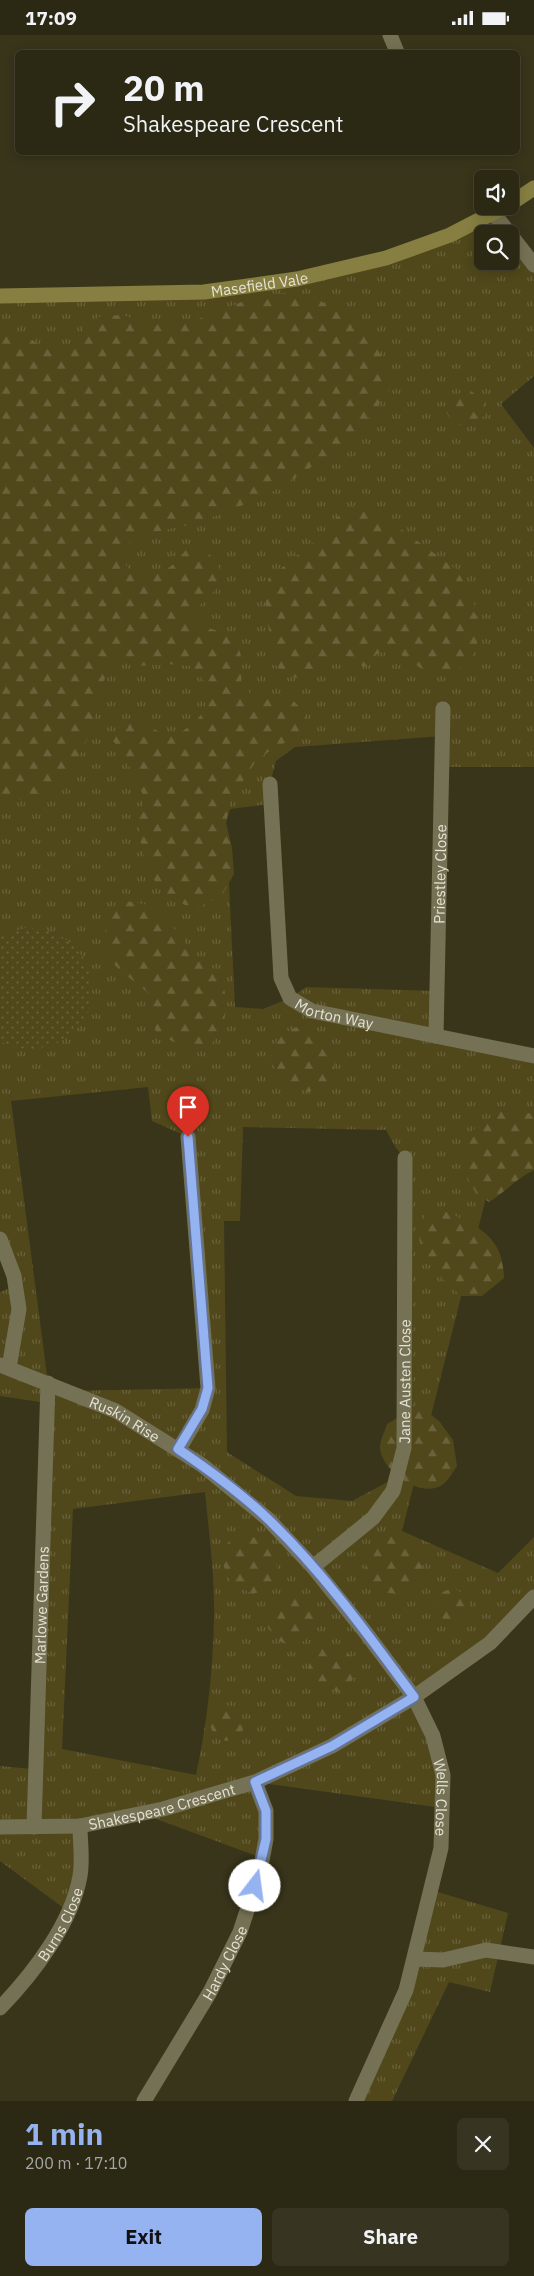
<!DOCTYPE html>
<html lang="en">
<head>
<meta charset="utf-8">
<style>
	:root { --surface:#2b2814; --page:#373422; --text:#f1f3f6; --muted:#a6a6a0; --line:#474434; --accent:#95b2f1 }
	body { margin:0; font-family:"IBM Plex Sans",sans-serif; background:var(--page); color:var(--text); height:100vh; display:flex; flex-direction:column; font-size:19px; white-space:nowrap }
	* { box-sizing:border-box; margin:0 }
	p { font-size:16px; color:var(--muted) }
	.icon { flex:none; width:28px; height:28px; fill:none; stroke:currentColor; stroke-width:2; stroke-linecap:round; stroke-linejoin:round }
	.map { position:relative; height:2066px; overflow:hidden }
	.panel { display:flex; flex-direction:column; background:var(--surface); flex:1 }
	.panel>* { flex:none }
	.banner { position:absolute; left:15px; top:15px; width:505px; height:105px; border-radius:8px; box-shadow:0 2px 12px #0003,0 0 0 1px var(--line); background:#2b2814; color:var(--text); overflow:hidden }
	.tools { position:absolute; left:474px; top:135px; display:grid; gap:10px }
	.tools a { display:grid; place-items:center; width:45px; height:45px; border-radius:8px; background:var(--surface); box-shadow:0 2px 12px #0003,0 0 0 1px var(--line); font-size:25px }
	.pin { position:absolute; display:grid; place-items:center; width:42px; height:42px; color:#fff; margin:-51px -21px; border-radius:50% 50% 50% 0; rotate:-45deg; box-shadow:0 0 5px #0007 }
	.pin .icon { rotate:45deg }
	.me { position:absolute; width:55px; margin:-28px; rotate:15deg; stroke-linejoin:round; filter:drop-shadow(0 0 4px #0008) }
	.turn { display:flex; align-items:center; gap:18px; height:105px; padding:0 25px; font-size:22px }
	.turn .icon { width:65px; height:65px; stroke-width:2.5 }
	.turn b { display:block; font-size:35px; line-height:42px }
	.round { display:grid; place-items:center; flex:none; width:52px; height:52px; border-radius:8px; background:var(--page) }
	.overview { display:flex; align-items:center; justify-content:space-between; height:85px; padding:0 25px }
	h1 { font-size:30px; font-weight:800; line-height:38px; color:var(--accent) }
	.cta { display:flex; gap:10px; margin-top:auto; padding:10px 25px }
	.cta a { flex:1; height:58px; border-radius:8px; background:var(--accent); color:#111; font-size:20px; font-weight:800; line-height:58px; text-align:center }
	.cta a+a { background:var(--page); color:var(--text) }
	.status { display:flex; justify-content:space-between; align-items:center; height:35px; padding:0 25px; background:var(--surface); direction:ltr }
	.status svg { height:14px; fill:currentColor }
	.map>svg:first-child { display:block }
	.grass { fill:url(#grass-tufts); fill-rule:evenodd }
	.forest { fill:url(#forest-firs) }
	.park { fill:url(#park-dots) }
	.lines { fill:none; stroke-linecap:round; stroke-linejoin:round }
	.street { stroke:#757154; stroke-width:15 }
	.secondary { stroke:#877f42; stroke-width:15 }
	.route-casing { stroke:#61749d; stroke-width:12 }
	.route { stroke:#95b2f1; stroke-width:9 }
	.labels { text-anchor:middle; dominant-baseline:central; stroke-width:5; stroke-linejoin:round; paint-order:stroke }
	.street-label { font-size:15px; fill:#e5e2d3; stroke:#39351b }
</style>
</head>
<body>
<div class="status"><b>17:09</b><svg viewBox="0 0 49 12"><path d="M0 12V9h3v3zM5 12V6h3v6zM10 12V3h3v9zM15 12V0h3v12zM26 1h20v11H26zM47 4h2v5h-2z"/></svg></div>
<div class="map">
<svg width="534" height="2066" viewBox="0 0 534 2066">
	<defs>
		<pattern id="grass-tufts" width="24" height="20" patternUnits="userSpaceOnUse" patternTransform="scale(1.25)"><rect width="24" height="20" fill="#50481b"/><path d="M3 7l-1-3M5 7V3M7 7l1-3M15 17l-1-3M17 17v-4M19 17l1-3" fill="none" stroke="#69623b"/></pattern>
		<pattern id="forest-firs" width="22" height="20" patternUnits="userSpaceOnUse" patternTransform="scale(1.25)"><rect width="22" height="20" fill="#50481b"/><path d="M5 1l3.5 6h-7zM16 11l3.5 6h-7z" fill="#69623b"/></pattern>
		<pattern id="park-dots" width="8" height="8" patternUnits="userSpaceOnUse" patternTransform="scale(1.25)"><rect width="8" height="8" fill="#50481b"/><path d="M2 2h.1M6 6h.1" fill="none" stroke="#69623b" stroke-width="1.8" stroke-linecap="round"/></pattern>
	</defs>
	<rect width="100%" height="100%" fill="#39351b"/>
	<path class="grass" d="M 494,179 L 510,199 L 482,199 L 482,226 L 510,226 L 510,199 L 534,230 L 534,341 L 501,369 L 534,413 L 534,732 L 439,732 L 442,701 L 295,712 L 276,726 L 271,745 L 270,769 L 230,774 L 226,788 L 235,972 L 263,974 L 290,963 L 306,952 L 437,956 L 436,1001 L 534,1021 L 534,1090 L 506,1083 L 402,1496 L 498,1538 L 534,1502 L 534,1562 L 414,1662 L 433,1701 L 443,1773 L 255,1747 L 266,1776 L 262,1823 L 140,1778 L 81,1791 L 69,1877 L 0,1826 L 0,1731 L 32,1734 L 47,1368 L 0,1361 L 0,1257 L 15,1251 L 0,1204 L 0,261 L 204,257 L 386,223 ZM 148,1052 L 152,1086 L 188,1102 L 208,1353 L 67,1356 L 48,1348 L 11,1066 ZM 243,1092 L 386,1095 L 396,1113 L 405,1123 L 397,1442 L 352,1466 L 296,1461 L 227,1417 L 224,1186 L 240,1186 ZM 205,1457 C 209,1499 215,1541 214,1583 C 213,1636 207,1688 196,1740 L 62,1714 L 73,1474 Z
		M 431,1855 L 508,1878 L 490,1957 L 449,1947 L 392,2066 L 356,2066 L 406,1955 Z"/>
	<path class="forest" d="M 290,257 L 316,263 L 364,294 L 386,328 L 390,354 L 364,390 L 329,420 L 281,452 L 232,475 L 189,490 L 149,498 L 130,506 L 124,527 L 133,540 C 166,539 169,536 189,511 L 201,512 L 219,528 L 218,552 L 201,569 L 193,582 C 206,597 204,590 220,597 C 244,609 243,624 241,648 L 251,659 L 293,666 L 306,678 L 306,690 L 286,707 L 258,723 L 231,764 L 226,788 L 232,813 L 234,839 L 222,860 L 201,871 L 185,870 L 162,857 L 149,837 L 139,801 L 139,783 L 144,762 L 122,716 L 112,705 L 123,690 L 137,686 L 160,697 L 179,699 L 196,686 L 206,673 L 204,646 L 192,631 L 166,629 L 138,631 L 118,624 L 106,639 L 92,694 L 77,726 L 53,754 L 0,771 L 0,282 L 20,299 L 50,315 L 74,312 L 84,292 L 101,281 L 123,280 L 150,289 L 183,290 L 249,264 Z
		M 466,353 L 486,366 L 485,380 L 473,389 L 454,390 L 446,377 L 451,365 Z
		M 356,470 L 379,478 L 457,535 L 472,563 L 483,594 L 471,623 L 451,640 L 428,638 L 391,613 L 377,619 L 364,632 L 333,613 L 313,644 L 290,642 L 273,628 L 270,600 L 265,576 L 268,544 L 327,496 L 345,472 Z
		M 126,866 L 148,870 L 162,878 L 190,914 L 220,939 L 227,966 L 223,995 L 210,1010 L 185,1013 L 157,998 L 146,978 L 147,957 C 136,947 115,933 108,922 C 96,902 111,879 126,866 Z
		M 302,990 L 321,998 L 338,1014 C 334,1038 331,1049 308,1057 L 283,1048 L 270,1025 C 276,1003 280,998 302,990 Z
		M 521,1075 L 534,1080 L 534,1135 C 516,1144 506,1156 489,1167 L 477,1160 L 465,1138 L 467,1117 L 473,1095 L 499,1077 Z
		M 447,1177 C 480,1192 503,1202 504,1243 L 482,1261 L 461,1261 C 444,1245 417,1223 419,1196 C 420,1190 424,1183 426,1178 Z
		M 409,1376 L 426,1376 L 439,1386 L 453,1405 L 457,1431 C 453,1437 448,1446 442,1450 C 421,1464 381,1436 380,1412 C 380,1405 385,1396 387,1389 Z
		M 241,1500 L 263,1504 L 275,1519 L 278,1541 L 263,1556 L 252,1559 L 230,1546 L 222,1527 L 228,1507 Z
		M 380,1500 L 401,1502 L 422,1522 L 422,1542 L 409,1558 C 384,1561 378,1556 365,1536 L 368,1513 Z
		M 454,1553 L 470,1563 L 470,1579 L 459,1587 L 443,1584 L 436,1570 L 442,1557 Z
		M 286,1560 L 300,1562 L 317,1578 L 313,1599 L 294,1613 L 279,1606 L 268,1593 C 271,1575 270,1570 286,1560 Z
		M 337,1609 L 354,1624 L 355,1642 L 338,1657 L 318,1648 L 308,1632 L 316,1614 Z
		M 230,1670 L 244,1685 L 242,1702 L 226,1706 L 214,1700 L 209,1688 L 214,1674 Z"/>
	<path class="park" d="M 24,893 C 107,892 114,997 44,1012 C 30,1016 13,1014 0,1006 L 0,902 Z"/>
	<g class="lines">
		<g class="street">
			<path d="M 390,0 L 397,17"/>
			<path d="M 494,179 L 510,199"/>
			<path d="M 510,199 L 534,230"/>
			<path id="s1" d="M 270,749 L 281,943 L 290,963 L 312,976 L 534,1021"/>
			<path id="s2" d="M 436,1001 L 443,674"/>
			<path d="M 0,1204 L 14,1241 L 19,1274 L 9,1333"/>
			<path id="s3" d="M 0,1330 L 116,1376 L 202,1430 L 268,1484 L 313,1532 L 366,1598 L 414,1662 L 433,1701 L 443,1740 L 441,1813 L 406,1955 L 356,2066"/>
			<path d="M 179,1414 L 202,1375 L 208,1353 L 188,1102"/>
			<path id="s4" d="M 313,1532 L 373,1483 L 393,1456 L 404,1413 L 405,1123"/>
			<path id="s5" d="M 0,1792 L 80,1791 L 163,1774 L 255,1747 L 332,1711 L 414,1662 L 490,1608 L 534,1562"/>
			<path id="s6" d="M 34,1792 L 48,1348"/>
			<path d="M 415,1924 L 443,1925 L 486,1915 L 534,1922"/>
			<path id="s7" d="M 0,1973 C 33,1939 72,1888 80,1841 C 83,1825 80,1807 80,1791"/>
			<path id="s8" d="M 144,2066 L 210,1957 L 240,1897 L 260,1836 L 266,1804 L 266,1776 L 255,1747"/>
		</g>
		<g class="secondary">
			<path d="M 510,169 L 534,153"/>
			<path id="s9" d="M 0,261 L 204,257 L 297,244 L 386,223 L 450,200 L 506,171"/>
		</g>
	</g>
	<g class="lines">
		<defs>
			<path id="route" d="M 188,1102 L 208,1353 L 202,1374 L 178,1414 C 209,1435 242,1459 269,1485 C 324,1538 369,1601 414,1662 L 332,1711 L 255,1747 L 266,1776 L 266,1804 L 255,1851"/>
		</defs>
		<use href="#route" class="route-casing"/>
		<use href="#route" class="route"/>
	</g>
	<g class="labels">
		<g class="street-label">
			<text stroke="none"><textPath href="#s9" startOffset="260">Masefield Vale</textPath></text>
			<text stroke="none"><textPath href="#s2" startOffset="162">Priestley Close</textPath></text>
			<text stroke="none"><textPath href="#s1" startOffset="264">Morton Way</textPath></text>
			<text stroke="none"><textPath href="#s4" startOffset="222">Jane Austen Close</textPath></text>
			<text stroke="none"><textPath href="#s3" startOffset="136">Ruskin Rise</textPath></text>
			<text stroke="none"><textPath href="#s6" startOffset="222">Marlowe Gardens</textPath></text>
			<text stroke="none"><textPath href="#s3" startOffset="648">Wells Close</textPath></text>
			<text stroke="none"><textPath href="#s5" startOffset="164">Shakespeare Crescent</textPath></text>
			<text stroke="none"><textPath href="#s7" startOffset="104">Burns Close</textPath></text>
			<text stroke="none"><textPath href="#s8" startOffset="160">Hardy Close</textPath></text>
		</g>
	</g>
</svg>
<div class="tools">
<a><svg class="icon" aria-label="sound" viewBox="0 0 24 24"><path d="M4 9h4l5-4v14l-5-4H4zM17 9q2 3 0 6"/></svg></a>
<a><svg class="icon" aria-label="search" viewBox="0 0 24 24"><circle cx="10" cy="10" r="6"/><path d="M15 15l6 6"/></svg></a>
</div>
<div class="pin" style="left:188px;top:1102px;background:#d93025"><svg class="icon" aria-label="arrive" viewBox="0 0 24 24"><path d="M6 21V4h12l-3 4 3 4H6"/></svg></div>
<svg class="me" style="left:255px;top:1851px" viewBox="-20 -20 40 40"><circle r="19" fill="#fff"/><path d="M0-13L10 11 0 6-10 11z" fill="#95b2f1"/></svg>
<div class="banner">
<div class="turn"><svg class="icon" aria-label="right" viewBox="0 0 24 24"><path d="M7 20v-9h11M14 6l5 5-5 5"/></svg><div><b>20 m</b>Shakespeare Crescent</div></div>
</div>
</div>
<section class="panel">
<div class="overview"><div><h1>1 min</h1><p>200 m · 17:10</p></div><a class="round"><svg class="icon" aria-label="close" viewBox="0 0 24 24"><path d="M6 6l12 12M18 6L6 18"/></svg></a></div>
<div class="cta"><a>Exit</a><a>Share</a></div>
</section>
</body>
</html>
